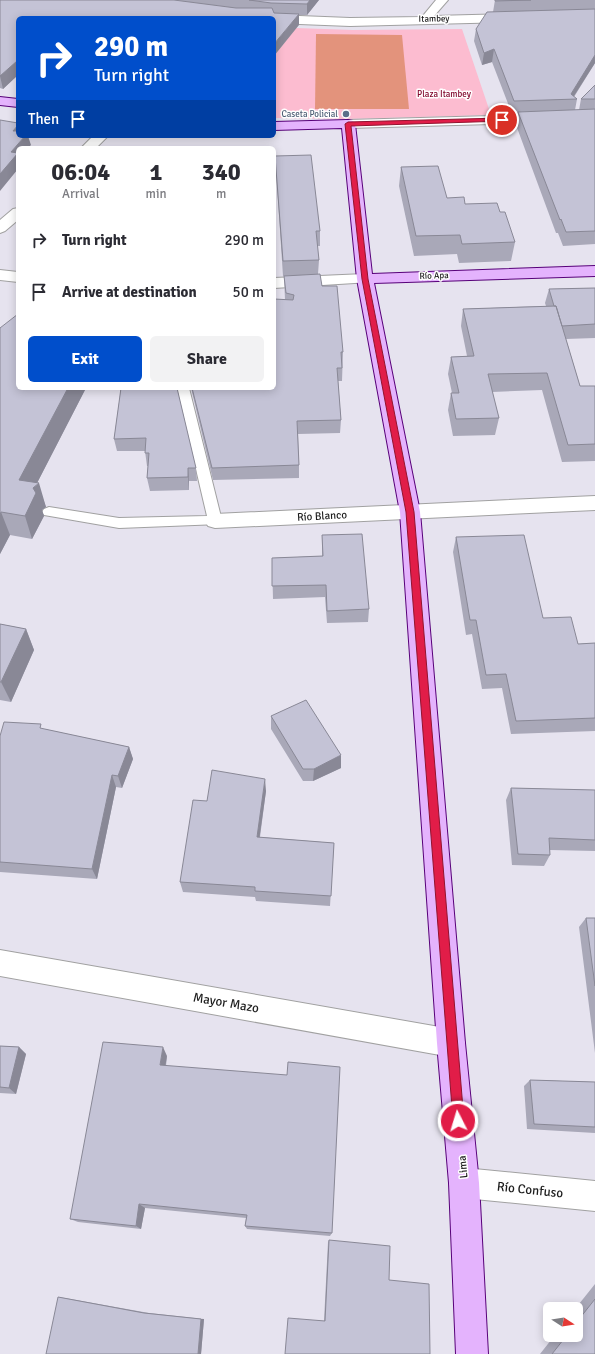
<!DOCTYPE html>
<html lang="en">
<head>
<meta charset="utf-8">
<style>
	:root { --surface:#fff; --page:#f2f2f3; --text:#2b2b33; --muted:#7c7c81; --accent:#004ecb }
	body { margin:0; font-family:Signika,sans-serif; background:var(--page); color:var(--text); height:100vh; display:flex; flex-direction:column; font-size:15px; white-space:nowrap }
	* { box-sizing:border-box; margin:0 }
	p { font-size:13px; color:var(--muted) }
	.icon { flex:none; width:22px; height:22px; fill:none; stroke:currentColor; stroke-width:2; stroke-linecap:round; stroke-linejoin:round }
	.map { position:relative; flex:1; overflow:hidden }
	.details { position:absolute; left:16px; top:146px; width:260px; height:244px; display:flex; flex-direction:column; background:var(--surface); border-radius:6px; box-shadow:0 2px 10px #0003 }
	.details>* { flex:none }
	.hud { position:absolute; left:16px; top:16px; width:260px; height:122px; border-radius:6px; box-shadow:0 2px 10px #0003; background:#004ecb; color:#fff; overflow:hidden }
	.needle { width:26px; rotate:102deg }
	.fabs { position:absolute; left:543px; top:1302px; display:grid; gap:8px }
	.fabs a { display:grid; place-items:center; width:40px; height:40px; border-radius:6px; background:var(--surface); box-shadow:0 2px 10px #0003; font-size:20px }
	.pin { position:absolute; display:grid; place-items:center; width:34px; height:34px; color:#fff; margin:-17px; border:2px solid #fff; border-radius:50%; box-shadow:0 1px 4px #0007 }
	.me { position:absolute; width:44px; margin:-22px; rotate:355deg; stroke-linejoin:round; filter:drop-shadow(0 0 3px #0008) }
	.turn { display:flex; align-items:center; gap:14px; height:84px; padding:0 12px; font-size:18px }
	.turn .icon { width:52px; height:52px; stroke-width:2.5 }
	.turn b { display:block; font-size:28px; line-height:34px }
	.then { display:flex; align-items:center; height:38px; padding:0 12px; background:#0003; gap:8px; font-size:15px }
	.eta { display:flex; justify-content:space-evenly; align-items:center; height:68px; text-align:center }
	.eta b { font-size:24px; font-weight:700; line-height:28px }
	.cta { display:flex; gap:8px; margin-top:auto; padding:8px 12px }
	.cta a { flex:1; height:46px; border-radius:6px; background:var(--accent); color:#fff; font-size:16px; font-weight:700; line-height:46px; text-align:center }
	.cta a+a { background:var(--page); color:var(--text) }
	ul { padding:0; list-style:none }
	li { display:flex; align-items:center; gap:12px; height:52px; padding:0 12px }
	li div { flex:1 }
	li b { display:block; font-size:15px }
	li em { font-style:normal }
	.map>svg:first-child { display:block }
	.park { fill:#fcbcd0 }
	.pitch { fill:#e3937c }
	.lines { fill:none; stroke-linecap:round; stroke-linejoin:round }
	.lane-casing { stroke:#a1a1a1; stroke-width:2 }
	.street-casing { stroke:#a1a1a1; stroke-width:2 }
	.secondary-casing { stroke:#570079; stroke-width:2 }
	.lane { fill:#fff; fill-rule:evenodd }
	.street { fill:#fff; fill-rule:evenodd }
	.secondary { fill:#e4b3fd; fill-rule:evenodd }
	.wall { fill:#a9a8b8 }
	.shaded-wall { fill:#898896 }
	.building { fill:#c4c3d6; stroke:#898896 }
	.route { fill:#e11d48; stroke:#92132f }
	.service-dot { fill:#5c6f8a; stroke:#fff; stroke-width:1.5 }
	.labels { text-anchor:middle; dominant-baseline:central; stroke-width:3; stroke-linejoin:round; paint-order:stroke }
	.far-street-label { font-size:9px; fill:#1d1d1d; stroke:#fff }
	.far-park-label { font-size:9px; fill:#81062b; stroke:#fff }
	.far-service-label { font-size:9px; fill:#4e5e75; stroke:#fff; text-anchor:end }
	.street-label { font-size:11px; fill:#1d1d1d; stroke:#fff }
	.near-street-label { font-size:13px; fill:#1d1d1d; stroke:#fff }
</style>
</head>
<body>
<div class="map">
<svg width="595" height="1354" viewBox="0 0 595 1354">
	<rect width="100%" height="100%" fill="#e6e3ef"/>
	<path class="park" d="M 296,28 L 353,30 L 462,29 L 491,115 L 346,119 L 274,118 L 274,56 Z"/>
	<path class="pitch" d="M 316,34 L 402,35 L 409,109 L 315,109 Z"/>
	<g class="lines">
		<defs>
			<path id="lane" d="M 177,388 L 189,388 L 222,521 L 220,524 L 119,528 L 44,515 L 42,512 L 44,509 L 49,507 L 119,518 L 207,516 Z"/>
			<path id="street" d="M 436,0 L 448,0 L 434,16 L 513,14 L 519,18 L 513,22 L 350,26 L 274,23 L 274,18 L 269,18 L 274,15 L 350,18 L 422,17 Z
				M 595,113 L 595,121 L 348,128 L 343,127 L 341,124 L 343,121 L 348,120 Z
				M 93,136 L 108,136 L 96,148 L 81,148 Z
				M 18,208 L 18,220 L 5,231 L 0,233 L 0,220 L 13,209 Z
				M 0,270 L 18,272 L 18,282 L 0,280 Z
				M 365,274 L 371,276 L 373,279 L 371,282 L 274,288 L 274,278 Z
				M 595,496 L 595,510 L 215,528 L 208,526 L 205,521 L 208,516 L 215,514 Z
				M 0,950 L 451,1029 L 461,1033 L 465,1043 L 461,1053 L 451,1057 L 0,976 Z
				M 464,1168 L 595,1181 L 595,1211 L 464,1198 L 453,1194 L 449,1183 L 453,1172 Z"/>
			<path id="secondary" d="M 0,97 L 18,99 L 18,107 L 0,105 Z
				M 348,120 L 353,121 L 355,124 L 372,274 L 595,266 L 595,276 L 374,283 L 420,512 L 465,1043 L 479,1183 L 488,1354 L 456,1354 L 449,1183 L 437,1043 L 400,512 L 357,279 L 342,128 L 274,130 L 274,122 Z"/>
		</defs>
		<use href="#lane" class="lane-casing"/>
		<use href="#street" class="street-casing"/>
		<use href="#secondary" class="secondary-casing"/>
		<use href="#lane" class="lane"/>
		<use href="#street" class="street"/>
		<use href="#secondary" class="secondary"/>
	</g>
	<path class="wall" d="M 0,0 L 319,0 L 307,15 L 299,15 L 299,25 L 274,18 L 18,18 L 18,75 L 3,89 L 0,88 Z
		M 495,0 L 595,0 L 595,63 L 574,97 L 577,99 L 575,110 L 579,110 L 581,99 L 595,85 L 595,244 L 563,246 L 558,233 L 556,233 L 516,125 L 518,114 L 512,114 L 492,62 L 482,65 L 474,41 L 476,29 L 493,12 Z
		M 275,156 L 320,231 L 320,246 L 317,246 L 319,260 L 318,274 L 322,286 L 343,352 L 342,381 L 338,381 L 341,420 L 340,433 L 298,434 L 299,465 L 299,478 L 213,480 L 191,388 L 274,388 L 285,300 L 284,276 L 283,276 L 276,170 Z
		M 401,167 L 447,198 L 465,204 L 500,212 L 515,242 L 511,261 L 459,263 L 457,254 L 414,256 L 399,186 Z
		M 595,288 L 595,338 L 566,339 L 580,386 L 595,386 L 595,461 L 562,462 L 542,390 L 492,392 L 499,418 L 495,435 L 453,436 L 448,410 L 451,393 L 452,393 L 448,374 L 451,357 L 467,356 L 461,326 L 463,309 L 546,306 L 545,303 L 549,289 Z
		M 0,328 L 18,388 L 86,388 L 37,483 L 46,507 L 42,510 L 44,516 L 32,539 L 10,535 L 0,554 Z
		M 121,388 L 196,468 L 197,481 L 189,481 L 189,490 L 150,491 L 147,478 L 148,466 L 147,466 L 145,451 L 117,451 L 114,439 Z
		M 322,535 L 369,609 L 368,622 L 327,623 L 325,597 L 273,599 L 272,558 L 322,556 Z
		M 456,537 L 543,618 L 578,644 L 595,643 L 595,731 L 511,734 L 502,688 L 482,689 L 472,634 L 466,635 L 453,552 Z
		M 0,624 L 26,629 L 34,650 L 11,702 L 0,700 Z
		M 271,716 L 341,768 L 313,781 L 303,781 L 271,729 Z
		M 44,729 L 129,747 L 133,759 L 122,788 L 116,787 L 97,879 L 0,872 L 0,873 L 0,736 Z
		M 511,788 L 595,790 L 595,851 L 550,850 L 550,855 L 544,866 L 512,865 L 506,800 Z
		M 266,791 L 260,837 L 334,843 L 330,906 L 256,901 L 255,897 L 183,892 L 180,882 L 207,801 Z
		M 586,918 L 595,918 L 595,1053 L 579,927 Z
		M 0,1046 L 19,1047 L 26,1054 L 16,1094 L 0,1093 Z
		M 167,1056 L 166,1066 L 332,1233 L 330,1236 L 247,1229 L 245,1226 L 246,1218 L 145,1208 L 141,1229 L 78,1222 L 70,1219 Z
		M 530,1080 L 595,1082 L 595,1133 L 527,1129 L 524,1086 Z
		M 329,1240 L 389,1280 L 430,1354 L 324,1321 L 328,1242 Z
		M 595,1284 L 595,1354 L 540,1354 L 555,1335 L 576,1335 L 576,1309 L 575,1309 Z
		M 58,1297 L 65,1298 L 149,1313 L 204,1319 L 201,1354 Z"/>
	<path class="shaded-wall" d="M 310,0 L 319,0 L 307,15 L 307,4 Z
		M 299,14 L 299,25 L 274,56 L 274,44 Z
		M 494,49 L 492,62 L 482,65 L 484,53 Z
		M 595,55 L 595,63 L 572,99 L 571,94 Z
		M 17,61 L 18,67 L 18,75 L 3,89 L 0,76 Z
		M 18,125 L 18,136 L 13,131 Z
		M 25,136 L 28,136 L 31,145 L 28,148 L 18,148 L 18,169 L 0,191 L 0,174 L 11,152 Z
		M 68,388 L 86,388 L 35,487 L 39,483 L 46,507 L 42,510 L 44,516 L 32,539 L 25,516 L 19,480 Z
		M 188,468 L 189,481 L 189,490 L 188,477 Z
		M 1,512 L 10,535 L 0,554 L 0,515 Z
		M 26,629 L 34,650 L 11,702 L 1,682 Z
		M 129,747 L 133,759 L 122,788 L 118,776 Z
		M 341,755 L 341,768 L 313,781 L 314,769 Z
		M 112,775 L 116,787 L 97,879 L 92,869 Z
		M 265,779 L 266,791 L 258,848 L 257,837 Z
		M 19,1047 L 26,1054 L 16,1094 L 9,1088 Z
		M 163,1047 L 167,1056 L 164,1074 L 160,1065 Z
		M 139,1204 L 145,1208 L 141,1229 L 136,1226 Z
		M 201,1319 L 204,1319 L 201,1354 L 198,1354 Z"/>
	<path class="building" d="M 0,0 L 174,0 L 236,8 L 272,8 L 274,13 L 299,14 L 274,44 L 274,18 L 18,18 L 18,62 L 17,61 L 0,76 Z
		M 249,0 L 310,0 L 307,4 L 271,3 Z
		M 495,0 L 531,0 L 495,1 Z
		M 595,9 L 595,55 L 571,94 L 577,99 L 514,101 L 494,49 L 484,53 L 476,29 L 487,12 Z
		M 595,85 L 595,99 L 581,99 Z
		M 595,109 L 595,231 L 566,232 L 561,219 L 560,220 L 518,112 Z
		M 0,120 L 18,123 L 18,125 L 13,131 L 18,131 L 18,136 L 25,136 L 11,152 L 18,153 L 0,174 Z
		M 311,155 L 320,231 L 316,231 L 319,260 L 283,261 L 275,156 Z
		M 438,166 L 447,198 L 464,197 L 465,204 L 497,203 L 500,212 L 505,212 L 515,242 L 462,244 L 460,235 L 416,236 L 401,167 Z
		M 320,274 L 322,286 L 337,286 L 343,352 L 341,352 L 342,368 L 337,368 L 341,420 L 297,421 L 299,465 L 212,468 L 192,388 L 274,388 L 274,299 L 293,300 L 294,295 L 286,293 L 284,276 Z
		M 595,288 L 595,324 L 562,326 L 556,306 L 554,306 L 549,289 Z
		M 556,306 L 580,386 L 595,386 L 595,444 L 568,445 L 547,373 L 488,374 L 499,418 L 456,419 L 451,393 L 459,393 L 451,357 L 474,356 L 463,309 Z
		M 18,314 L 18,388 L 68,388 L 19,480 L 39,483 L 33,488 L 36,493 L 25,516 L 1,512 L 0,515 L 0,328 Z
		M 121,388 L 177,388 L 196,468 L 188,468 L 188,477 L 147,478 L 149,453 L 145,453 L 146,438 L 114,439 Z
		M 362,534 L 369,609 L 327,611 L 326,585 L 272,586 L 272,558 L 323,556 L 322,535 Z
		M 524,535 L 543,618 L 571,617 L 578,644 L 595,643 L 595,718 L 516,721 L 506,674 L 486,675 L 476,620 L 470,620 L 456,537 Z
		M 0,624 L 26,629 L 1,682 L 0,682 Z
		M 306,700 L 341,755 L 314,769 L 303,769 L 271,716 Z
		M 4,722 L 41,724 L 40,728 L 129,747 L 118,776 L 112,775 L 92,869 L 0,862 L 0,736 Z
		M 212,770 L 265,779 L 257,837 L 334,843 L 331,896 L 255,891 L 255,887 L 180,882 L 193,800 L 207,801 Z
		M 511,788 L 595,790 L 595,840 L 549,838 L 550,855 L 518,854 Z
		M 586,918 L 595,918 L 595,986 Z
		M 103,1042 L 163,1047 L 160,1065 L 287,1075 L 288,1062 L 340,1067 L 332,1233 L 245,1226 L 247,1215 L 139,1204 L 136,1226 L 70,1219 Z
		M 0,1046 L 19,1047 L 9,1088 L 0,1087 Z
		M 530,1080 L 595,1082 L 595,1127 L 534,1124 Z
		M 329,1240 L 390,1246 L 389,1280 L 429,1284 L 430,1354 L 285,1354 L 288,1318 L 325,1321 Z
		M 58,1297 L 144,1313 L 201,1319 L 198,1354 L 46,1354 Z
		M 595,1299 L 595,1354 L 552,1354 L 567,1335 L 576,1335 L 576,1323 Z"/>
	<path class="route" d="M 502,118 L 504,121 L 351,126 L 368,279 L 414,512 L 464,1121 L 463,1125 L 458,1127 L 454,1125 L 453,1121 L 406,512 L 362,279 L 345,124 L 348,122 Z"/>
	<circle class="service-dot" cx="346" cy="114" r="4"/>
	<g class="labels">
		<g class="far-street-label">
			<text transform="translate(434 19) rotate(-1)">Itambey</text>
			<text transform="translate(434 276) rotate(-2)">Río Apa</text>
		</g>
		<g class="far-park-label">
			<text x="444" y="94">Plaza Itambey</text>
		</g>
		<g class="far-service-label">
			<text x="338" y="114">Caseta Policial</text>
		</g>
		<g class="street-label">
			<text transform="translate(322 516) rotate(-3)">Río Blanco</text>
			<text transform="translate(463 1167) rotate(-95)">Lima</text>
		</g>
		<g class="near-street-label">
			<text transform="translate(226 1003) rotate(10)">Mayor Mazo</text>
			<text transform="translate(530 1190) rotate(6)">Río Confuso</text>
		</g>
	</g>
</svg>
<div class="fabs">
<a><svg class="needle" viewBox="-14 -14 28 28"><path d="M0-13l5 13h-10z" fill="#e53935"/><path d="M0 13l5-13h-10z" fill="#7c7c81"/></svg></a>
</div>
<div class="pin" style="left:502px;top:120px;background:#d93025"><svg class="icon" aria-label="arrive" viewBox="0 0 24 24"><path d="M6 21V4h12l-3 4 3 4H6"/></svg></div>
<svg class="me" style="left:458px;top:1121px" viewBox="-20 -20 40 40"><circle r="17" fill="#e11d48" stroke="#fff" stroke-width="3"/><path d="M0-11L8 9 0 5-8 9z" fill="#fff"/></svg>
<div class="hud">
<div class="turn"><svg class="icon" aria-label="right" viewBox="0 0 24 24"><path d="M7 20v-9h11M14 6l5 5-5 5"/></svg><div><b>290 m</b>Turn right</div></div>
<div class="then">Then<svg class="icon" aria-label="arrive" viewBox="0 0 24 24"><path d="M6 21V4h12l-3 4 3 4H6"/></svg></div>
</div>
<section class="details">
<div class="eta">
<div><b>06:04</b><p>Arrival</p></div>
<div><b>1</b><p>min</p></div>
<div><b>340</b><p>m</p></div>
</div>
<ul>
<li><svg class="icon" aria-label="right" viewBox="0 0 24 24"><path d="M7 20v-9h11M14 6l5 5-5 5"/></svg><div><b>Turn right</b></div><em>290 m</em></li>
<li><svg class="icon" aria-label="arrive" viewBox="0 0 24 24"><path d="M6 21V4h12l-3 4 3 4H6"/></svg><div><b>Arrive at destination</b></div><em>50 m</em></li>
</ul>
<div class="cta"><a>Exit</a><a>Share</a></div>
</section>
</div>
</body>
</html>
